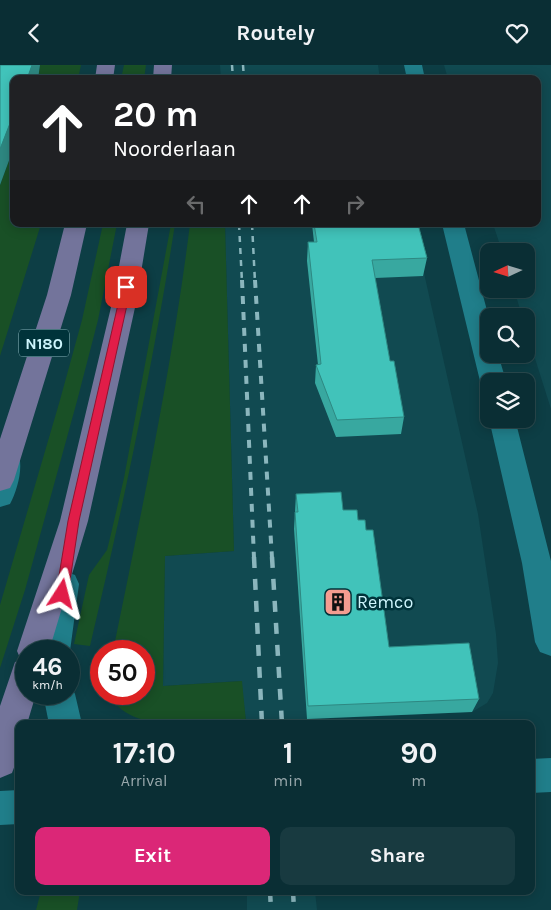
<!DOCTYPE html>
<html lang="en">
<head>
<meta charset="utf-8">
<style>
	:root { --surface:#0a2e34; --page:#183a40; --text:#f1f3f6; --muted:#99a8ac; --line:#2a4a4f; --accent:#db2777 }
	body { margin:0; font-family:Karla,sans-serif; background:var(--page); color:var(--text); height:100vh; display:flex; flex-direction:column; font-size:19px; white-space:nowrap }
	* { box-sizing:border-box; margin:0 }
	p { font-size:16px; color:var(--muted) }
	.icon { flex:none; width:28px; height:28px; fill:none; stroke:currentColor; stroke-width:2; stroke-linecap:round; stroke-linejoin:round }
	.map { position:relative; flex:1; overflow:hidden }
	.sheet { position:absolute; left:15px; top:655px; width:520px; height:175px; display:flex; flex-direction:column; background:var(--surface); border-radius:10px; box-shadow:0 2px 12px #0003,0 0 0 1px var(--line) }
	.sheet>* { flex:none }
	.top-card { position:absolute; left:10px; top:10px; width:531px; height:152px; border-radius:10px; box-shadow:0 2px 12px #0003,0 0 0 1px var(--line); background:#202124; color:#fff; overflow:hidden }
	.needle { width:32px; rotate:266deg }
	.fabs { position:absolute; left:480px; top:178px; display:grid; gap:10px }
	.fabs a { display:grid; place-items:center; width:55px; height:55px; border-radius:10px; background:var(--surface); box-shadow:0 2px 12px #0003,0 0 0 1px var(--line); font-size:25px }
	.speed { position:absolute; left:15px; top:575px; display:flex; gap:10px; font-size:25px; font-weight:700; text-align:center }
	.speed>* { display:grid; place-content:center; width:65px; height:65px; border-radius:50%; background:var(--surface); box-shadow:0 2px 12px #0003,0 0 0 1px var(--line); line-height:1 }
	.speed small { font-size:12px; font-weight:400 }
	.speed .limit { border:8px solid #d22; background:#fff; color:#111 }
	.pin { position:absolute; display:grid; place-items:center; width:42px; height:42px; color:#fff; margin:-21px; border-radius:10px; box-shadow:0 2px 8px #0006 }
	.me { position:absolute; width:55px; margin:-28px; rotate:9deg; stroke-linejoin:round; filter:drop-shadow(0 0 4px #0008) }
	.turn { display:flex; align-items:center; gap:18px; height:105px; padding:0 20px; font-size:22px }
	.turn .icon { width:65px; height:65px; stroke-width:2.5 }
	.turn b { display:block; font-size:35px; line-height:42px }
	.lanes { display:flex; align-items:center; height:48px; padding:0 20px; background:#0003; justify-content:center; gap:25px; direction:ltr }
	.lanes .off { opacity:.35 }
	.eta { display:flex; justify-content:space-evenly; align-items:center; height:85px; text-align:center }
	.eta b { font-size:30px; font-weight:700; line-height:35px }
	.button { display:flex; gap:10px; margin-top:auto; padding:10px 20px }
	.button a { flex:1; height:58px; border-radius:10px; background:var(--accent); color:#fff; font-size:20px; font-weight:700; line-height:58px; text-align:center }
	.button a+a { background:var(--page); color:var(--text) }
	header { display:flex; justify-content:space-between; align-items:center; height:65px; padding:0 20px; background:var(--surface); font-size:22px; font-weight:700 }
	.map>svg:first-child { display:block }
	.built { fill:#114a51 }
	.green { fill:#195026 }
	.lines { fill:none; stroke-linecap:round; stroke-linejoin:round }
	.secondary { fill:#207e8a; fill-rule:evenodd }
	.primary { fill:#73749b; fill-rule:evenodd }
	.rail-far2 { stroke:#8bb6bd; stroke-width:2.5; stroke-dasharray:6 6; stroke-linecap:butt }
	.rail-far1 { stroke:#8bb6bd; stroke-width:4; stroke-dasharray:8 8; stroke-linecap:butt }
	.rail { stroke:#8bb6bd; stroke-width:4.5; stroke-dasharray:11 11; stroke-linecap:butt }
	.wall { fill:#38a8a0 }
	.shaded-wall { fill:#2e8882 }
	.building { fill:#41c3ba; stroke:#2e8882 }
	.route { fill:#e11d48; stroke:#92132f }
	.labels { text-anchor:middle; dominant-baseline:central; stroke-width:5; stroke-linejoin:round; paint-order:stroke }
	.shield { fill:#00333a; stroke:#90bbc2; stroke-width:1 }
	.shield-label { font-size:16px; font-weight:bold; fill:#cdf5fc }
	.poi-label { font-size:18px; fill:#cdf5fc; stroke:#00333a; text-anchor:start }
</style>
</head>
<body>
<header><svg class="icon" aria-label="back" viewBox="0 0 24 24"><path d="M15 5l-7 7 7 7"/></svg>Routely<svg class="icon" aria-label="heart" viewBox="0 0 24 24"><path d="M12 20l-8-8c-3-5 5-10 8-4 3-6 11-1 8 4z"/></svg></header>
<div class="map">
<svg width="551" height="845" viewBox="0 0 551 845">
	<rect width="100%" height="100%" fill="#0d3e45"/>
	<path class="built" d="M 220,0 L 378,0 L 380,14 L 221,14 Z
		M 444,0 L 551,0 L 551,344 L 526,265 L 526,251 L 522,251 L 514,224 L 526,224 L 526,186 L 502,186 L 493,159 L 538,159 L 538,14 L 448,14 Z
		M 225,159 L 413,159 L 478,449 L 496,569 L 498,598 L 493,628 L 487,638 L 472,647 L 246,657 L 241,616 L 163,621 L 165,491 L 234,486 Z
		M 247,826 L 315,826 L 317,845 L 247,845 Z"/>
	<path class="green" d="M 40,0 L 81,0 L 78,14 L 38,14 Z
		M 124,0 L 146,0 L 144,14 L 121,14 Z
		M 14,82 L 14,159 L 41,159 L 0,291 L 0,120 Z
		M 103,159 L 117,159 L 98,255 L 77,336 L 25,525 L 0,603 L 0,540 L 60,335 L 82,255 Z
		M 171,159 L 175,159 C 153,301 123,441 90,581 L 74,579 L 89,510 L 107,485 L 110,473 L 124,413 Z
		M 190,159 L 225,159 L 234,486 L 165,491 L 163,621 L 242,616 L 246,657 C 213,658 124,671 111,629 L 144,629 L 144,586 L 113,586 C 142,444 172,303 190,159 Z
		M 41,826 L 80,826 L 77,845 L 36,845 Z"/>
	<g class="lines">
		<path class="secondary" d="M 404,0 L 422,0 L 425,14 L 407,14 Z
			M 442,159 L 464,159 L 489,253 L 489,289 L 498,289 L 506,316 L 489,316 L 489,324 L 484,323 L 480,316 Z
			M 489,354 L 515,354 L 551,496 L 551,591 L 540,587 L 535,577 L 522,498 Z
			M 8,385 L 18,388 C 24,402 17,426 10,439 L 0,442 L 0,388 Z
			M 64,506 L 75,510 L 79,519 L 70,586 L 69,588 L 38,586 L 49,519 L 53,510 Z
			M 69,617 L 75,629 L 82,659 L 49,659 L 43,629 L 69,629 Z
			M 551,693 L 551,727 L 531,728 L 531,694 Z
			M 19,725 L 19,759 L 0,760 L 0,726 Z"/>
		<path class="primary" d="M 97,0 L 115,0 L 113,14 L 95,14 Z
			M 154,0 L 172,0 L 171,14 L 153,14 Z
			M 65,159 L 87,159 L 71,230 L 14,415 L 10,423 L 0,426 L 0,374 L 47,230 Z
			M 127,159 L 149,159 L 136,238 L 88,456 L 49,586 L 26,586 L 26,629 L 36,629 L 27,659 L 19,659 L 19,689 L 12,708 L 0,713 L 0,641 L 15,597 L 21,595 L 17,586 L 60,456 L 112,238 Z"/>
		<path class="rail-far2" d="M 232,0 L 233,14
			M 243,0 L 244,14
			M 239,159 L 242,217
			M 252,159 L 255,217"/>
		<path class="rail-far1" d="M 242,215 L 254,493
			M 255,215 L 272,493"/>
		<path class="rail" d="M 254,492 L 262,659
			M 272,492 L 282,659
			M 270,826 L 271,845
			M 293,826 L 294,845"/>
	</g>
	<path class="wall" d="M 312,159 L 418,159 L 427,193 L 423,211 L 375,213 L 390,296 L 404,352 L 401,369 L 336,372 L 315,318 L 316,300 L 318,300 L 307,196 L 308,177 L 314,177 Z
		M 296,429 L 343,445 L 358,455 L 366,465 L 389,582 L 479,634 L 472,647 L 307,654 L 294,464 Z"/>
	<path class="shaded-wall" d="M 32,0 L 40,0 L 38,14 L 27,14 Z
		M 14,48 L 14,82 L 0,120 L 0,84 Z"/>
	<path class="building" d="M 0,0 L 32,0 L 27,14 L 14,14 L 14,48 L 0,84 Z
		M 314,159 L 418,159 L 427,193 L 372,195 L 390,296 L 394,296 L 404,352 L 337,355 L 316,300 L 321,299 L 308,177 L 317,177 Z
		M 341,427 L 343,445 L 357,445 L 358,455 L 365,455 L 366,465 L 373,465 L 389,582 L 469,578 L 479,634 L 308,641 L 295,447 L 298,447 L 296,429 Z"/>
	<path class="route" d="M 126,219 L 131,222 L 79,456 L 68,529 L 62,534 L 56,529 L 68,456 L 122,222 Z"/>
	<defs>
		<symbol id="building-square" viewBox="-11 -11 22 22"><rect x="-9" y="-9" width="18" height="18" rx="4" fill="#f59c90" stroke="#00333a"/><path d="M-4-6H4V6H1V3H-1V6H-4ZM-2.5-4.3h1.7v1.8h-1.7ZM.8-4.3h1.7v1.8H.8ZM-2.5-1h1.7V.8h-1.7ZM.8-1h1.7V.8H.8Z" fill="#111"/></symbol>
	</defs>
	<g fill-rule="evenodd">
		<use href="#building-square" x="322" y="521" width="32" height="32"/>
	</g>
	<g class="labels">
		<rect class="shield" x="19" y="264.5" width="50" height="27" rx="4"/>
		<g class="shield-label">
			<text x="44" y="278">N180</text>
		</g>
		<g class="poi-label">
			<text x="357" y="537">Remco</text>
		</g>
	</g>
</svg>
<div class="fabs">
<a><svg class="needle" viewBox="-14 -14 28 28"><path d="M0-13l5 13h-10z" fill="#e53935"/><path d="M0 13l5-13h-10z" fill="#99a8ac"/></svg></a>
<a><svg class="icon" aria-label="search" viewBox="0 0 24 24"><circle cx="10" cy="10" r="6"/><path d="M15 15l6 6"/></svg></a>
<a><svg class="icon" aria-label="layers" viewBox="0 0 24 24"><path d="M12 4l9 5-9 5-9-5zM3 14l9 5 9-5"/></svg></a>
</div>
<div class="speed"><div>46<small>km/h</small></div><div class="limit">50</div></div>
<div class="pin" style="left:126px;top:222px;background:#d93025"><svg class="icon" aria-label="arrive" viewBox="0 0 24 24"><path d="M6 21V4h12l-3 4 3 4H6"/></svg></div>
<svg class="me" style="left:62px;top:529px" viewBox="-20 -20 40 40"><path d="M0-17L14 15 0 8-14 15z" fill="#e11d48" stroke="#fff" stroke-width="4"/></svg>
<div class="top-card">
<div class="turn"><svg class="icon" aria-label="ahead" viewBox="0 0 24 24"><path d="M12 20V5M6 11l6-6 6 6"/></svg><div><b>20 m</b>Noorderlaan</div></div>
<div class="lanes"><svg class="icon off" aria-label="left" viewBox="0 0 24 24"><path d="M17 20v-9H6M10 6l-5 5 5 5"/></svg><svg class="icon" aria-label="ahead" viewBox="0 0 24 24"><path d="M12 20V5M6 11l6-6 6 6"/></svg><svg class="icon" aria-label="ahead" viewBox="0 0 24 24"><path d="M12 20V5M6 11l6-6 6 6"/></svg><svg class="icon off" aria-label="right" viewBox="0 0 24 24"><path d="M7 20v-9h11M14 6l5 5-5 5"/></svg></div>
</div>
<section class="sheet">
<div class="eta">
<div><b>17:10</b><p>Arrival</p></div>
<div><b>1</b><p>min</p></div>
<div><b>90</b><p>m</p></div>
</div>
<div class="button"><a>Exit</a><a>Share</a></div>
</section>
</div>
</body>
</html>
